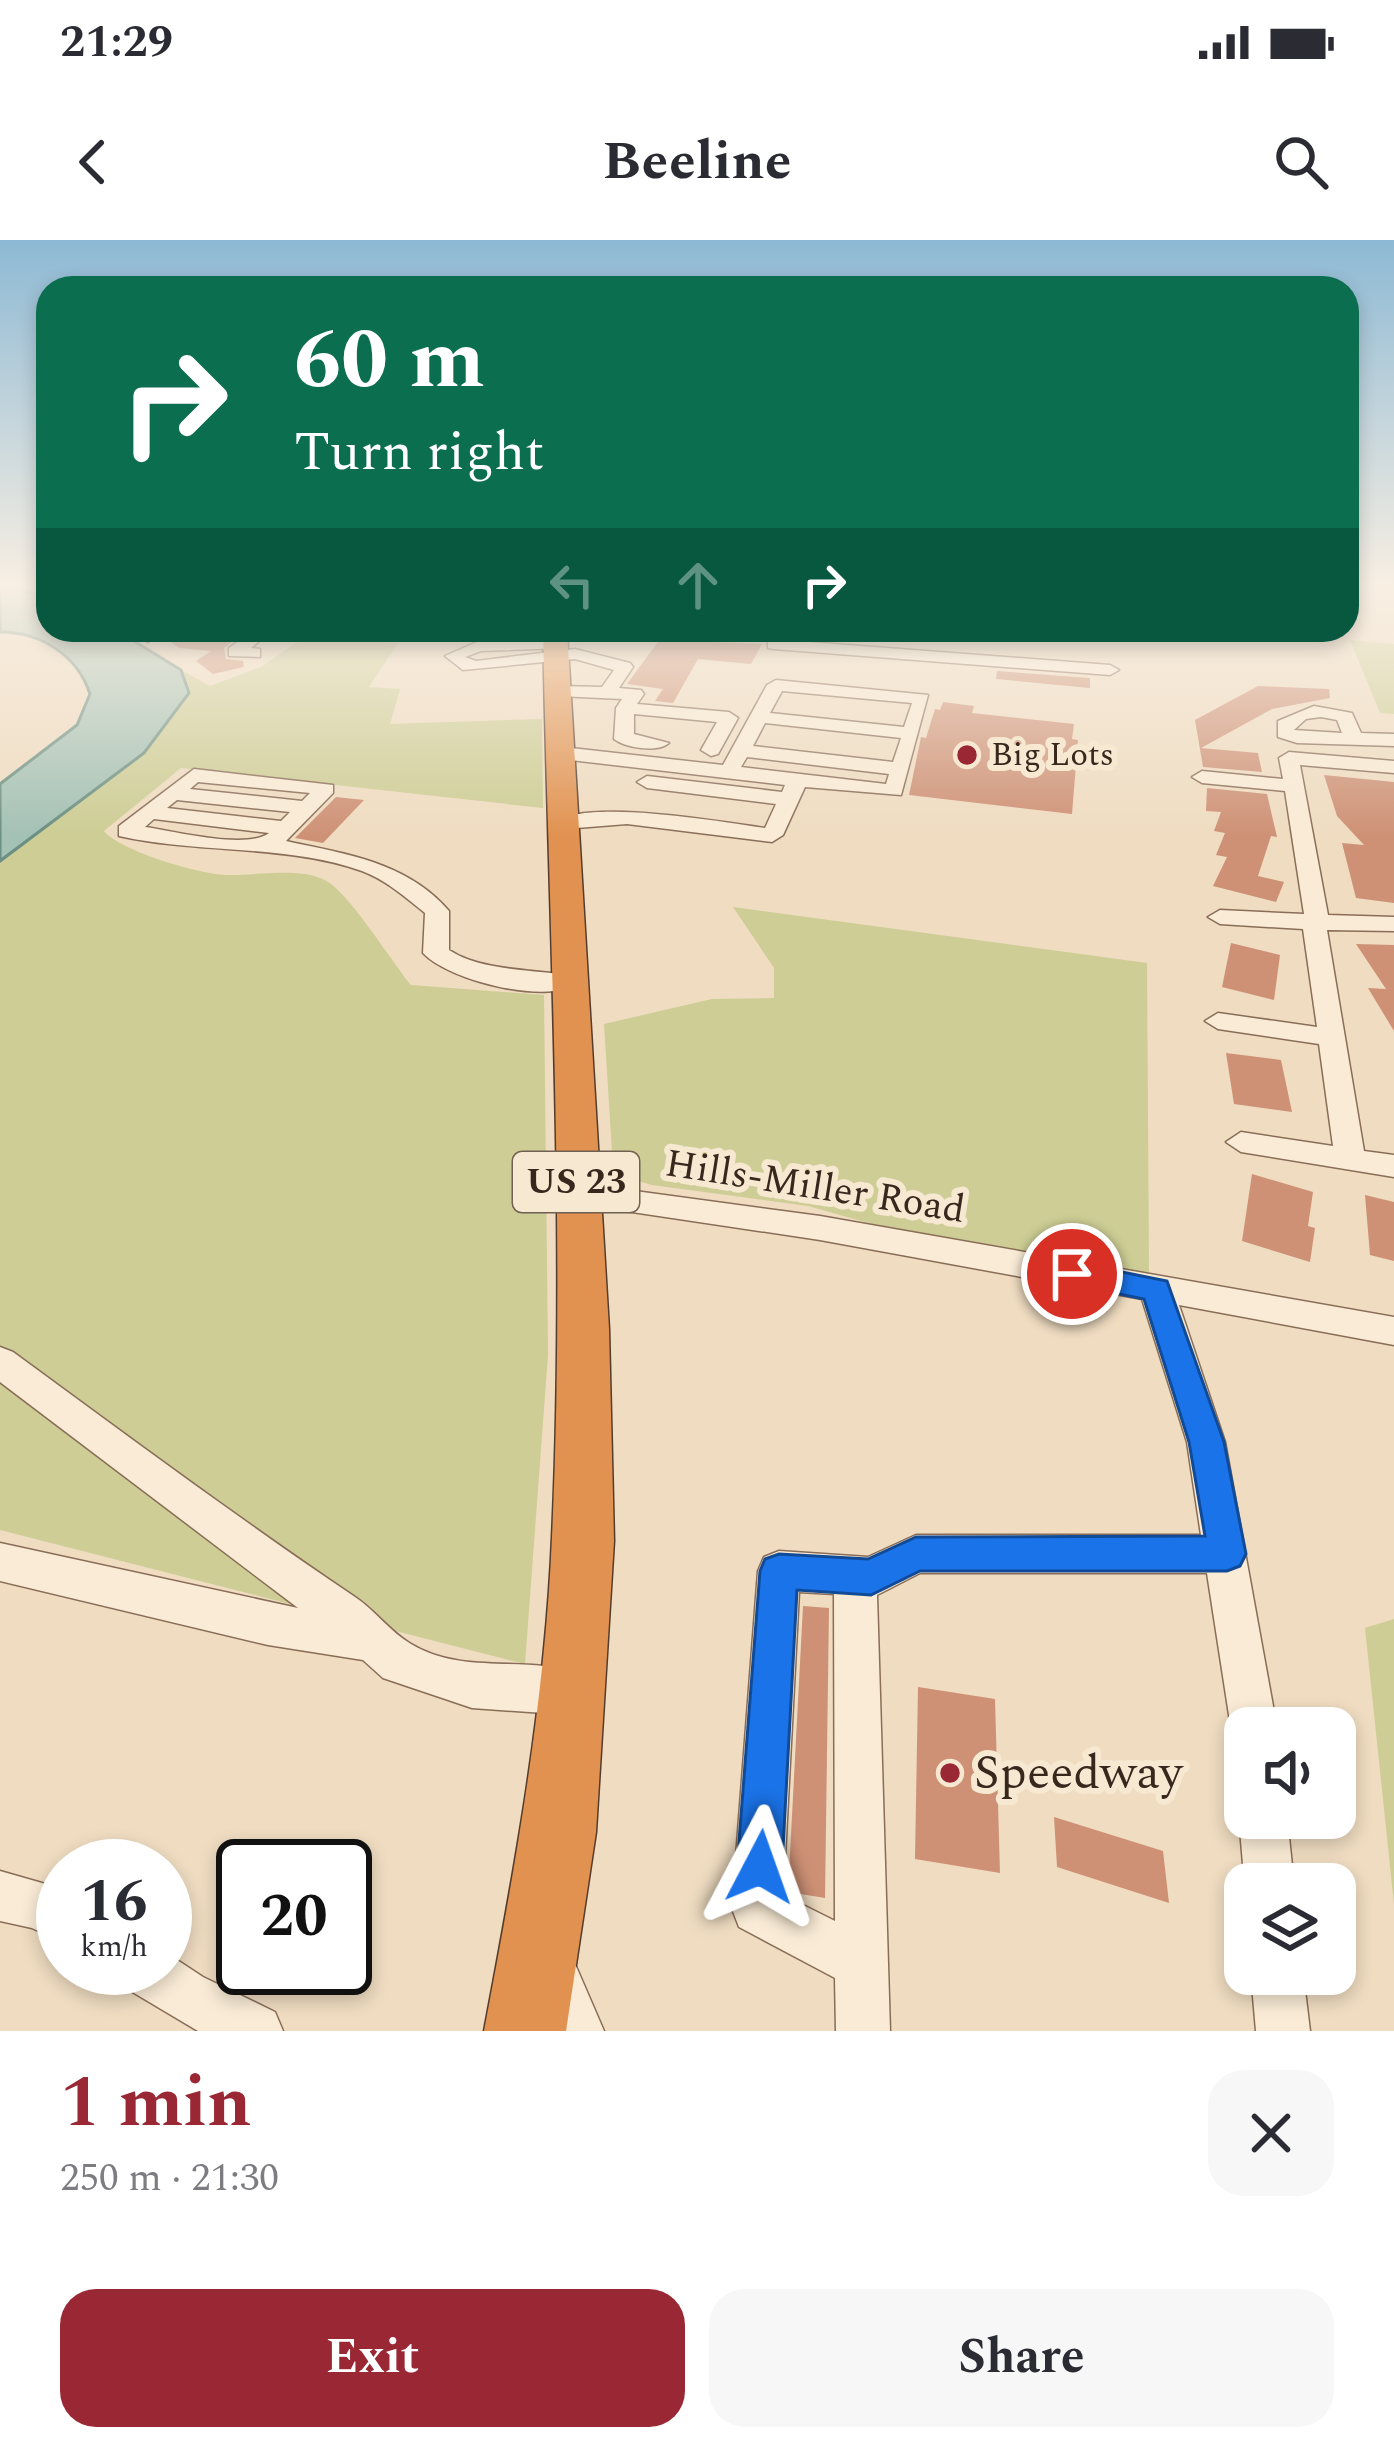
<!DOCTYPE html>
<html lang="en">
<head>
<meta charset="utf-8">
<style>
	:root { --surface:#fff; --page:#f7f7f7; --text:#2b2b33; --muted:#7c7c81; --accent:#992734 }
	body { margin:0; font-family:Spectral,serif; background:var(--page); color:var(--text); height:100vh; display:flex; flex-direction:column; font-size:45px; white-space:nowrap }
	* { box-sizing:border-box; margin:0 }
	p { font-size:39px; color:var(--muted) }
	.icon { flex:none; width:66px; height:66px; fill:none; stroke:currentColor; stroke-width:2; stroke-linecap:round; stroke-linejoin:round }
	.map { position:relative; height:1791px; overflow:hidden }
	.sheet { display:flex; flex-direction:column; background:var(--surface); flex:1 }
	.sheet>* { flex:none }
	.top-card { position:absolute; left:36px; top:36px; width:1323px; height:366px; border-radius:36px; box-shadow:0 6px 18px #0003; background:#0b6e4f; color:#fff; overflow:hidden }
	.controls { position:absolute; left:1224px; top:1467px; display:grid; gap:24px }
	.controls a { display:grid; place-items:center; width:132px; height:132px; border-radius:24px; background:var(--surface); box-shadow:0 6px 18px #0003; font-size:60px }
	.speed { position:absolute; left:36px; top:1599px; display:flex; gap:24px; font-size:60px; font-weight:700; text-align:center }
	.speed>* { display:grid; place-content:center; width:156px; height:156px; border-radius:50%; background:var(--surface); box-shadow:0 6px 18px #0003; line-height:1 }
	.speed small { font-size:30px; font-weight:400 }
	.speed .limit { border:6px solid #111; border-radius:18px; background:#fff; color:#111 }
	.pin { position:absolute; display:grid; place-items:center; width:102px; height:102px; color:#fff; margin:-51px; border:6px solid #fff; border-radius:50%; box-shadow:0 3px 12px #0007 }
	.me { position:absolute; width:132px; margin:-66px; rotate:4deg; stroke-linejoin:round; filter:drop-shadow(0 0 9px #0008) }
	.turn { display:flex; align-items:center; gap:42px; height:252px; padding:0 60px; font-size:54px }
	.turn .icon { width:156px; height:156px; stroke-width:2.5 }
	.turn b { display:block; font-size:84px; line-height:102px }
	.lanes { display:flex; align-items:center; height:114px; padding:0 60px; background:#0003; justify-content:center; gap:60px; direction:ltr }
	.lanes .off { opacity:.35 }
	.round { display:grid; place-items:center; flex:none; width:126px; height:126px; border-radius:36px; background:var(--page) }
	.headline { display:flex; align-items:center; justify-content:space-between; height:204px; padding:0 60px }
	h1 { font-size:72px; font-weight:700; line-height:90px; color:var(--accent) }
	.cta { display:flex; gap:24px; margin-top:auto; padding:24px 60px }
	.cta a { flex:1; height:138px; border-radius:36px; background:var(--accent); color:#fff; font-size:48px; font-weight:700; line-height:138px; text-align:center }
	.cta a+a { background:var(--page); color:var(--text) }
	.status { display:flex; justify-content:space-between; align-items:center; height:84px; padding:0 60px; background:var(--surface); direction:ltr }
	.status svg { height:33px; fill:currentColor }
	header { display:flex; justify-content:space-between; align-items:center; height:156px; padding:0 60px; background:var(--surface); font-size:54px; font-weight:700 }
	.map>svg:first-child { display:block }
	.green { fill:#cdcd95 }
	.water { fill:#a4c1b5; stroke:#6b8f82; stroke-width:3 }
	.building { fill:#ce9176 }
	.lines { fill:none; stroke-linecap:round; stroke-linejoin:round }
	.minor-casing { stroke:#896d58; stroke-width:3 }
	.highway-casing { stroke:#563c2d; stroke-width:3 }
	.minor { fill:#f9ebd5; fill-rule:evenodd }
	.highway { fill:#e19250; fill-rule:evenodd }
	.route { fill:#1a73e8; stroke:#114b97; stroke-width:3 }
	.poi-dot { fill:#992734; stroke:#f6e8d1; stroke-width:4.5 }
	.labels { text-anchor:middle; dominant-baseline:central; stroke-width:12; stroke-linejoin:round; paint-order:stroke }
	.far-poi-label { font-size:33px; fill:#38271d; stroke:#f6e8d1; text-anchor:start }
	.shield { fill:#f6e8d1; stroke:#716153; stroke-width:3 }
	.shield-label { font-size:36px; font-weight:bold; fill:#38271d }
	.street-label { font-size:39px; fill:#38271d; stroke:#f6e8d1 }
	.near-poi-label { font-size:48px; fill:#38271d; stroke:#f6e8d1; text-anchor:start }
</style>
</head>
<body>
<div class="status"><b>21:29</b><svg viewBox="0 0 49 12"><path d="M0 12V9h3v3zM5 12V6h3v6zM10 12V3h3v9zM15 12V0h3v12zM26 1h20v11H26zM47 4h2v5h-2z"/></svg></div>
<header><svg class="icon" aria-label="back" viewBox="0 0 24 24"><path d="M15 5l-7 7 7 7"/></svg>Beeline<svg class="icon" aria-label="search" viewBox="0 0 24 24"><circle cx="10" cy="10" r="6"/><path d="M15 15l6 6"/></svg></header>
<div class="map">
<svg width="1394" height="1791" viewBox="0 0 1394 1791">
	<rect width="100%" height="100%" fill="#efdcc1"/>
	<path class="green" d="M 306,396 L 398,403 L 369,447 L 400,449 L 390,484 L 542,479 L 543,568 L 181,528 L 104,591 C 120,611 199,634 226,635 C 255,636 303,626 328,642 C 349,654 393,723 411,745 L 544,755 L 548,1115 L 525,1424 L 0,1290 L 0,621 L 144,513 L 189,453 L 181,430 L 210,446 L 261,427 Z
		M 1350,400 L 1394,404 L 1394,474 L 1380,473 Z
		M 733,667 L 1147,723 L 1149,1036 L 897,991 L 808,966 L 652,945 L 627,938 L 613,927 L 604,784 L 712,759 L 774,758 L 774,728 Z
		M 1394,1379 L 1394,1664 L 1365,1388 Z"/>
	<path class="water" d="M 0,346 L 48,356 L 48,390 L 116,390 L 181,430 L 189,453 L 144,513 L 0,621 L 0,544 L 77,485 L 90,454 C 77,415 41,392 0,392 Z"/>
	<path class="building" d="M 171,390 L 246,390 L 224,408 L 226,419 L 243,421 L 244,427 L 213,434 L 196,421 L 211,411 L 179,408 L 164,397 Z
		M 660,399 L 661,400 L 762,404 L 751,424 L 698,419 L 673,463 L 655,461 L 663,449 L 627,444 Z
		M 997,431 L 1090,438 L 1090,448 L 996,439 Z
		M 1258,446 L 1329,449 L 1330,458 L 1272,469 L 1201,508 L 1258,513 L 1262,532 L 1203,527 L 1195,480 Z
		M 943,462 L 974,466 L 972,473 L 1074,484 L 1072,499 L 1078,500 L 1072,574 L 909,555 L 921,497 L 926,498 L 935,469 L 940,470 Z
		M 1324,535 L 1394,542 L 1394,663 L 1356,658 L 1342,603 L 1364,605 L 1337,576 Z
		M 1207,548 L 1267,554 L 1277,597 L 1271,596 L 1258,636 L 1284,642 L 1276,662 L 1213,646 L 1227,617 L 1216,615 L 1225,593 L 1214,591 L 1221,572 L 1206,571 Z
		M 336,557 L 364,560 L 323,603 L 295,598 Z
		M 1231,703 L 1280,715 L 1274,760 L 1222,747 Z
		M 1356,704 L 1394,705 L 1394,791 L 1368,748 L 1386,749 Z
		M 1226,813 L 1281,820 L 1292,872 L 1234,864 Z
		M 1252,934 L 1313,952 L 1308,986 L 1315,988 L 1310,1022 L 1242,1001 Z
		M 1365,955 L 1394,962 L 1394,1021 L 1370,1015 Z
		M 803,1366 L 829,1368 L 825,1658 L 788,1652 Z
		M 918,1447 L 995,1459 L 1000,1633 L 915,1619 Z
		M 1054,1577 L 1163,1611 L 1169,1663 L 1057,1627 Z"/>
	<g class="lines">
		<defs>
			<path id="minor" d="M 148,390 L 167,390 L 148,402 L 140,397 Z
				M 254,390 L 272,390 L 251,408 L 260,409 L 260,417 L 229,416 L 229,408 Z
				M 653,390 L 777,391 L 785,396 L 782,400 L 1110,425 L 1119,430 L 1110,435 L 774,409 L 768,408 L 768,400 L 661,395 Z
				M 556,399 L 562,400 L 562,408 L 481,411 L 465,417 L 476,421 L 575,409 L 630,423 L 633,427 L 619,448 L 641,450 L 644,454 L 637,464 L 729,472 L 738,478 L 718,514 L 711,516 L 701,510 L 717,482 L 634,474 L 634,494 L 669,503 C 657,513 626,508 614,499 L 616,468 L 622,459 L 558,456 L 549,451 L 558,446 L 602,447 L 614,430 L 575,419 L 463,430 L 445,416 L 479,401 Z
				M 776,440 L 928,455 L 901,555 L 805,547 L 783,595 L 772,602 L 627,584 L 564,589 L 553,583 C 586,558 721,582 765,588 L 776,564 L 647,548 L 637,542 L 647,536 L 782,552 L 785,545 L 562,519 L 552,513 L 562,507 L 723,525 L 767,445 ZM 782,451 L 912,463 L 904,487 L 770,473 ZM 765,483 L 901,498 L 893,522 L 753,506 ZM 747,517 L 889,534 L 886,544 L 741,527 Z
				M 1314,466 L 1352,473 L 1361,493 L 1394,494 L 1394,506 L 1297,503 L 1278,497 L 1278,481 ZM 1321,477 L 1337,480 L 1342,493 L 1294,490 L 1306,479 Z
				M 1289,512 L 1394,521 L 1394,533 L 1300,525 L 1328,675 L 1394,677 L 1394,691 L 1327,690 L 1364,911 L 1394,915 L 1394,937 L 1241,912 L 1226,902 L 1241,892 L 1333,906 L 1319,804 L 1218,789 L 1205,781 L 1218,773 L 1317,787 L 1303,689 L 1220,684 L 1208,677 L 1220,670 L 1304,674 L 1285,551 L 1202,543 L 1192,537 L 1202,531 L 1283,539 L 1279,518 Z
				M 194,529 L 333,545 L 333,553 L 286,601 C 346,614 407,622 449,671 L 449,710 C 490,737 566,727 582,741 C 553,767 449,741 423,713 L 425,673 C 405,657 386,640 362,631 C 285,604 199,614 119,596 L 119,586 ZM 198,542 L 310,553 L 302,561 L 190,549 ZM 177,560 L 290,572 L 281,581 L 167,568 ZM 154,579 L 269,593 C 246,610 175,591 145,587 Z
				M 576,943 L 820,976 L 1394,1077 L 1394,1105 L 1179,1065 L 1225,1202 L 1277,1488 L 1245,1488 L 1245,1507 L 1238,1504 L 1231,1488 L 1207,1333 L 920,1333 L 877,1355 L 890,1791 L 836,1791 L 835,1738 L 739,1687 L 732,1669 L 758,1331 L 764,1317 L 779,1311 L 868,1317 L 916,1295 L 1201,1295 L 1187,1202 L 1142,1059 L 820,1000 L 565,962 L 560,954 L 565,946 ZM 799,1352 L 834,1354 L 835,1681 L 783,1655 Z
				M 0,1107 L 13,1112 C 126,1195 238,1278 355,1357 C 375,1370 390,1392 411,1404 C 465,1437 533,1413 589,1436 L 596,1452 L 589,1468 L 573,1475 L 472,1468 L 383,1438 L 363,1420 L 268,1405 L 0,1341 L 0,1303 L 298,1368 L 0,1142 Z
				M 1245,1563 L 1245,1578 L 1287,1578 L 1294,1644 L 1245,1647 L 1239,1578 Z
				M 0,1631 L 63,1649 L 63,1703 L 32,1688 L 0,1681 Z
				M 553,1710 L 572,1717 L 604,1791 L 550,1791 L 527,1736 L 534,1717 Z
				M 165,1712 L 203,1737 L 275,1772 L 283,1791 L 198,1791 L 124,1747 L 117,1728 L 165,1728 Z
				M 1251,1734 L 1303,1734 L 1310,1791 L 1256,1791 Z"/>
			<path id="highway" d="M 543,390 L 567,390 L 609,1089 L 614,1301 L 596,1592 L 566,1791 L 484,1791 C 515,1628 545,1463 552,1297 C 566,996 549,692 543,390 Z"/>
		</defs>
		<use href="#minor" class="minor-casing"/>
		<use href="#highway" class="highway-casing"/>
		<use href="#minor" class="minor"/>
		<use href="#highway" class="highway"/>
	</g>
	<linearGradient id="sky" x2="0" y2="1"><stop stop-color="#8db9d4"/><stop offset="0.58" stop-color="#f8efe3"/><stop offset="1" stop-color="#f8efe3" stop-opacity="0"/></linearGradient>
	<rect width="1394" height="596" fill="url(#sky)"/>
	<path class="route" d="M 1072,1022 L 1167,1041 L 1224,1202 L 1246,1314 L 1240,1326 L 1227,1331 L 920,1331 L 871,1355 L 797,1350 L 782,1627 L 776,1643 L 760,1650 L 744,1643 L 737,1627 L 760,1331 L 765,1319 L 779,1314 L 868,1319 L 916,1297 L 1205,1296 L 1189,1202 L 1144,1059 L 1061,1042 L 1057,1034 L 1061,1026 Z"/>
	<g class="poi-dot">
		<circle cx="967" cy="515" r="12"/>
		<circle cx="950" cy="1533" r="12"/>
	</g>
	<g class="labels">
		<g class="far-poi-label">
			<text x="991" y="515">Big Lots</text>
		</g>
		<rect class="shield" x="513" y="912" width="126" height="60" rx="9"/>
		<g class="shield-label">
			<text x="576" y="942">US 23</text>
		</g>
		<g class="street-label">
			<text transform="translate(815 947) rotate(9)">Hills-Miller Road</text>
		</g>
		<g class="near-poi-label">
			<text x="974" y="1533">Speedway</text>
		</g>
	</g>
</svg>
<div class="controls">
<a><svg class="icon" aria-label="sound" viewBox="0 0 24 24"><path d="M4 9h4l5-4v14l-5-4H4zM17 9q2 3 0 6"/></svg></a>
<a><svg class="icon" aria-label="layers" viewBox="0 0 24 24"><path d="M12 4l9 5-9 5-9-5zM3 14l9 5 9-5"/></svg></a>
</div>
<div class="speed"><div>16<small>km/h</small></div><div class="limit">20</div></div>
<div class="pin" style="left:1072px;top:1034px;background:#d93025"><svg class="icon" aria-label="arrive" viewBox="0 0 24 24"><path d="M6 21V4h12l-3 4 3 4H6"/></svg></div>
<svg class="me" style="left:760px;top:1627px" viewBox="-20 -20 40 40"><path d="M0-17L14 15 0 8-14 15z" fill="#1a73e8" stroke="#fff" stroke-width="4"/></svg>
<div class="top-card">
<div class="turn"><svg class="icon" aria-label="right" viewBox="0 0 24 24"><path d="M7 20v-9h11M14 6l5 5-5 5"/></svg><div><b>60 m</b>Turn right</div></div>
<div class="lanes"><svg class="icon off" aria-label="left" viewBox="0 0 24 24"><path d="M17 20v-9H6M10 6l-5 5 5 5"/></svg><svg class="icon off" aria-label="ahead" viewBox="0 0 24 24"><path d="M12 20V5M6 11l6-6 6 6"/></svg><svg class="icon" aria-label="right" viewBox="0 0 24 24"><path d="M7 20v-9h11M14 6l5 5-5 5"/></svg></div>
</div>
</div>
<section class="sheet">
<div class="headline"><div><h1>1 min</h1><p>250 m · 21:30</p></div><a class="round"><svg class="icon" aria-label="close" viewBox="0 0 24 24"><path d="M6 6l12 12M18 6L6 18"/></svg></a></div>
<div class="cta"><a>Exit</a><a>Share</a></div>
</section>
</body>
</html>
